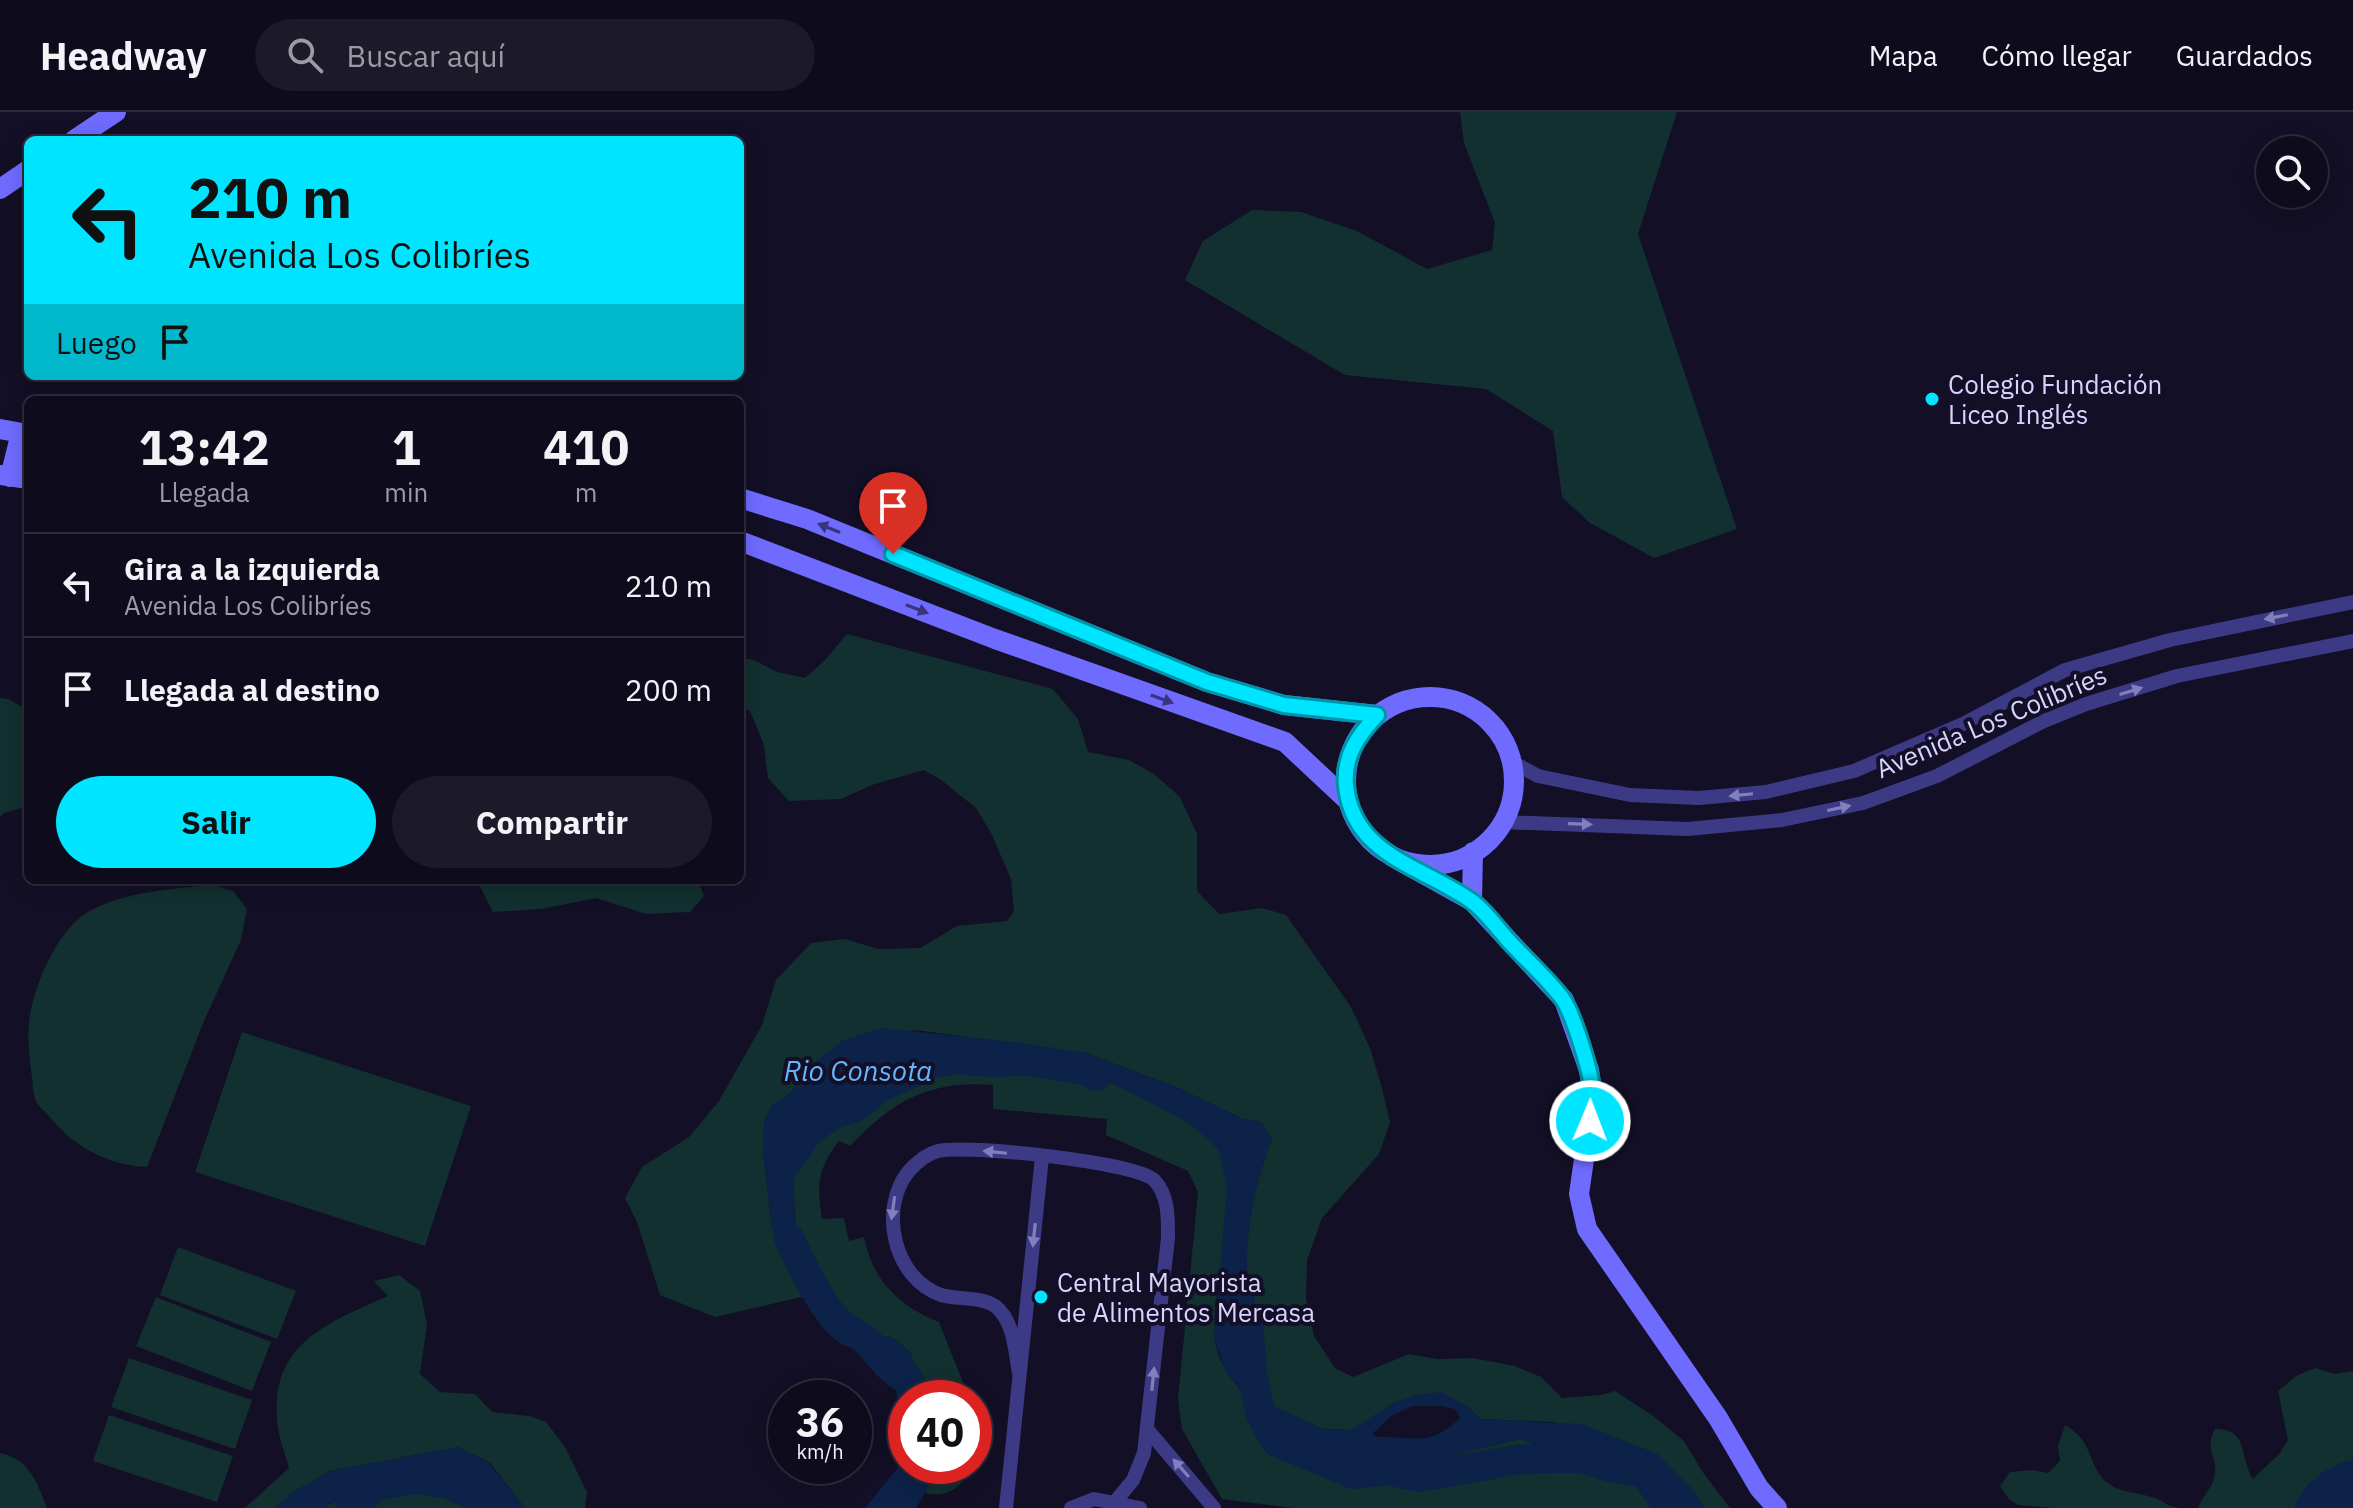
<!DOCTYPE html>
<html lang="es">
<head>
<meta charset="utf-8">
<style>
	:root { --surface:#0e0b1c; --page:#1c1929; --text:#f1f3f6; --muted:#9b9ba3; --line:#2e2b3b; --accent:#00e5ff }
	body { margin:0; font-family:"IBM Plex Sans",sans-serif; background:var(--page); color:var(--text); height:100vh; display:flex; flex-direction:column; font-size:30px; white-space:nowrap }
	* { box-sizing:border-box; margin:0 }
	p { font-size:26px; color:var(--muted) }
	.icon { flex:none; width:44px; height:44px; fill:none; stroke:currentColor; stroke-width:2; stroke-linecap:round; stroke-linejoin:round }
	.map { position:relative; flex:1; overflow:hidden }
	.panel { position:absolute; left:24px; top:284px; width:720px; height:488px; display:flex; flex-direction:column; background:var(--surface); border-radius:12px; box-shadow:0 4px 20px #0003,0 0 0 2px var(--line) }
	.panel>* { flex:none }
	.banner { position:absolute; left:24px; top:24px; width:720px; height:244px; border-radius:12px; box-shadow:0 4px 20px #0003,0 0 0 2px var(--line); background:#00e5ff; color:#111; overflow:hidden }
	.controls { position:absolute; left:2256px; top:24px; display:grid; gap:16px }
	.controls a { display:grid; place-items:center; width:72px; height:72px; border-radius:50%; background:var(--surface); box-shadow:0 4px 20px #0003,0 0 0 2px var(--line); font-size:40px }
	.speed { position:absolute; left:768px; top:1268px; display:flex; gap:16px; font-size:40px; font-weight:700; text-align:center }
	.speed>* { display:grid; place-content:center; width:104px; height:104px; border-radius:50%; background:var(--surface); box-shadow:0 4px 20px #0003,0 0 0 2px var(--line); line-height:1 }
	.speed small { font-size:20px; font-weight:400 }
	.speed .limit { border:12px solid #d22; background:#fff; color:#111 }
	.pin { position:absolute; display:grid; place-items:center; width:68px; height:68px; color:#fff; margin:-82px -34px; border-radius:50% 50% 50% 0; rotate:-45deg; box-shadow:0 0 8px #0007 }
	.pin .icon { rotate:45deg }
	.me { position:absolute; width:88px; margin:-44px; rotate:1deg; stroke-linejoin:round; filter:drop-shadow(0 0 6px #0008) }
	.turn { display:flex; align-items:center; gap:28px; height:168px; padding:0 32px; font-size:36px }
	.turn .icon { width:104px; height:104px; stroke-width:2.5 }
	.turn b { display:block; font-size:56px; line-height:68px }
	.then { display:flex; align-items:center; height:76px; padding:0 32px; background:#0003; gap:16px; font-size:30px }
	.eta { display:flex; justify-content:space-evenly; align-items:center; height:136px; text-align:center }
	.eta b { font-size:48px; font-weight:700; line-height:56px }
	.action { display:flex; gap:16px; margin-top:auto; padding:16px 32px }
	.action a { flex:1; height:92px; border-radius:48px; background:var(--accent); color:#111; font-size:32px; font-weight:700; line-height:92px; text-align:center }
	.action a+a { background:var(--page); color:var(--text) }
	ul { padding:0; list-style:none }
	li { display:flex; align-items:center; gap:24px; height:104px; padding:0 32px; border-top:2px solid var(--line) }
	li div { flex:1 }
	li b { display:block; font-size:30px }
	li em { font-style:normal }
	header { display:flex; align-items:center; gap:48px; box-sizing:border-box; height:112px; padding:0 40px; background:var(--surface); border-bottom:2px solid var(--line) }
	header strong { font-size:38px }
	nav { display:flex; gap:44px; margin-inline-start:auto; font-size:28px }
	.search { width:560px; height:72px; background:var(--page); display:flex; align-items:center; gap:20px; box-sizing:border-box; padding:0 28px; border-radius:44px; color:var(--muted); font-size:30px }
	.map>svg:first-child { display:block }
	.green { fill:#12302f }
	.water { fill:#0c2248; fill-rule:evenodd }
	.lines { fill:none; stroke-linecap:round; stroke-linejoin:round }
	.river { stroke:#0c2248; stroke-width:30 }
	.street { stroke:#3d3a85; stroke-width:14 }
	.secondary { stroke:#6f6bff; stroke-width:20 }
	.oneway { fill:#38347d }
	.oneway2 { fill:#837fbc }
	.route-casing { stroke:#0095a6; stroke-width:20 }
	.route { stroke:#00e5ff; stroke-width:14 }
	.poi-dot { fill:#00e5ff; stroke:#130f26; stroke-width:3 }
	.labels { text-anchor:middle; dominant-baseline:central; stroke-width:8; stroke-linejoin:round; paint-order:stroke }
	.poi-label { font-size:26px; fill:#d9d4ff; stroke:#130f26; text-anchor:start }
	.street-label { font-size:26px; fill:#d9d4ff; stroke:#130f26 }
	.water-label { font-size:28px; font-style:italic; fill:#62b6ff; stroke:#130f26 }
</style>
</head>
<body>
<header>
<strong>Headway</strong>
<div class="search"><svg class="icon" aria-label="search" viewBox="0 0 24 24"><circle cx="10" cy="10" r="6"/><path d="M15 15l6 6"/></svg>Buscar aquí</div>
<nav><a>Mapa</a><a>Cómo llegar</a><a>Guardados</a></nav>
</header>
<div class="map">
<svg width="2353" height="1396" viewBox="0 0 2353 1396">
	<rect width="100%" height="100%" fill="#130f26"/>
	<path class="green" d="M 1460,0 L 1677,0 L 1638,122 L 1737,417 L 1654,446 L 1590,411 L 1562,385 L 1553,319 L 1486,277 L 1345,263 L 1185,168 L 1203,129 L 1252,98 L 1301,100 L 1357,119 L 1427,157 L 1492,138 L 1495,111 L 1464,31 Z
		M 847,522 L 1053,577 L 1078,607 L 1088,640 L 1129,648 L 1154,662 L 1180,685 L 1197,722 L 1197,779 L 1219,802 L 1262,796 L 1286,803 L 1351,895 L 1370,936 L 1382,976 L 1390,1010 L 1379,1042 L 1322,1106 L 1307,1148 L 1306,1187 L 1314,1224 L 1335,1256 L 1353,1265 L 1409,1242 L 1437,1247 L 1473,1246 L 1515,1254 L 1541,1265 L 1562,1286 L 1601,1283 L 1615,1279 L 1652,1303 L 1684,1329 L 1704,1362 L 1730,1396 L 1704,1396 L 1695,1380 L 1553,1310 L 1481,1307 L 1466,1294 L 1395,1290 L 1352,1318 L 1323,1317 L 1268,1292 C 1263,1273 1256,1253 1252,1233 C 1238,1169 1248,1086 1272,1026 L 1260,1010 L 1243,1007 L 1176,975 L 1086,941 L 915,918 L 815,950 L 791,980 L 772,994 L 763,1040 L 772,1116 L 806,1184 L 715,1205 L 660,1183 L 637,1110 L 625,1086 L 642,1055 L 689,1025 L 719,989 L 762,913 L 776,868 L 811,831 L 845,827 L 878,837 L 920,836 L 957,814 L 1007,809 L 1014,799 L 1011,767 L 991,721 L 976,696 L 941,668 L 924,658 L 872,673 L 841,687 L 789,689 L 768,666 L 764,633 L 750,599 L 740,595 L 740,546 L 754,548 L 777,560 L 805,566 L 824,549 Z
		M 0,586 L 8,587 L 28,598 L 28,694 L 4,701 L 0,705 Z
		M 483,768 L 698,768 L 704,784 L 690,800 L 646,802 L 596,786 L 541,797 L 493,800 L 480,774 Z
		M 213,773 L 233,779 L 247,797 L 241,828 L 204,909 L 147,1055 C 106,1053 73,1034 48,1003 C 44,999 38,994 36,989 C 33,983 33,972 32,965 C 29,945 26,919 31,898 C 37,867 59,817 88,800 C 125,779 172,777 213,773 Z
		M 242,920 L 471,994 L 425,1134 L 195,1060 Z
		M 965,947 C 995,951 1026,947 1055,952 C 1090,958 1204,1008 1219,1039 C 1242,1088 1211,1173 1215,1225 C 1216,1251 1237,1273 1252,1293 C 1268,1313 1298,1341 1322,1349 C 1338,1355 1368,1353 1388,1358 L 1520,1327 L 1610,1355 L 1642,1368 L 1669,1396 L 1293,1396 L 1222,1387 L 1182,1317 L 1178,1287 L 1198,1080 L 1188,1059 L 1106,1023 L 1107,1007 L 993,997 L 993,973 C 929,968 893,989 850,1034 L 839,1029 C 817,1058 817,1072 822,1107 L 844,1106 L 849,1129 L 864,1125 C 872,1168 900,1195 939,1210 L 969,1286 L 928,1286 L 910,1240 L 892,1225 L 853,1222 L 836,1208 L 797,1145 L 793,1063 L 809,1018 L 834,1002 L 889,980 L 922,953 Z
		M 178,1135 L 296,1179 L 277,1227 L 160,1183 Z
		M 399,1163 L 420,1179 L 427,1212 L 420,1262 L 440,1280 L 475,1282 L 492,1300 L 530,1304 L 546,1310 L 565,1335 L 587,1380 L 585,1396 L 525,1396 L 490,1351 L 458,1335 L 330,1359 L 294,1380 L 275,1396 L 245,1396 L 289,1356 C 285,1341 278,1324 277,1308 C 271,1230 330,1210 388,1184 L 374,1169 Z
		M 156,1185 L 271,1230 L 252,1279 L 136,1234 Z
		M 129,1246 L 252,1288 L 235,1337 L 111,1295 Z
		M 2315,1256 L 2335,1262 L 2353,1259 L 2353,1380 L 2311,1396 L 2198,1396 C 2202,1384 2214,1375 2215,1361 C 2217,1342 2204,1339 2215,1317 C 2249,1317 2239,1344 2253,1367 L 2280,1341 L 2288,1328 L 2278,1279 L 2296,1264 Z
		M 109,1303 L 233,1344 L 217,1390 L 93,1349 Z
		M 2065,1313 C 2088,1327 2086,1337 2097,1358 C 2108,1380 2131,1379 2152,1385 C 2164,1388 2164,1394 2181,1396 L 2054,1396 L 2018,1393 L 2009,1387 L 2000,1374 L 2010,1360 L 2033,1358 L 2048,1361 L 2060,1349 L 2058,1334 Z
		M 0,1341 C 30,1347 37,1371 47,1396 L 0,1396 Z
		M 934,1354 L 968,1354 C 965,1377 945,1386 925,1381 Z
		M 416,1367 L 476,1372 L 499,1396 L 326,1396 L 329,1392 L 376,1374 Z"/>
	<path class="water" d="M 882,916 L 1023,931 L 1086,941 L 1176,975 L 1243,1007 L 1261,1010 L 1272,1026 C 1237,1115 1241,1202 1269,1292 L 1323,1317 L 1351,1318 L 1395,1290 L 1418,1283 L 1442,1280 L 1466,1294 L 1481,1307 L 1582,1312 L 1658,1342 L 1695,1380 L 1704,1396 L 1669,1396 L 1642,1368 L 1610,1355 L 1520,1327 L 1388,1358 L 1367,1353 L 1324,1350 L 1300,1339 L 1261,1303 L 1226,1259 L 1214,1227 L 1227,1076 L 1219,1039 L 1212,1031 L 1189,1011 L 1126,978 L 1097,964 L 1054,952 L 965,947 L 922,953 L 889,980 L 834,1002 L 809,1018 L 793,1063 L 797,1145 L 836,1208 L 853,1222 L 892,1225 L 910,1240 L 928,1286 L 906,1286 L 906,1301 L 899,1264 L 884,1250 L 866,1239 L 842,1233 L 822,1216 L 772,1116 L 763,1040 L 764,1008 L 772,994 L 791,980 L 815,950 L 843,928 ZM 1412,1294 L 1441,1294 L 1455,1297 L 1460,1306 C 1429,1336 1416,1324 1377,1325 L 1372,1322 L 1390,1305 Z
		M 906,1332 L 906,1354 L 934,1354 L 925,1381 L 916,1396 L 865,1396 L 901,1352 Z
		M 458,1335 L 489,1351 L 525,1396 L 499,1396 L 476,1373 L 416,1367 L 376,1374 L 329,1392 L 326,1396 L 275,1396 L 294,1379 L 330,1359 Z
		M 2353,1380 L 2353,1396 L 2311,1396 Z"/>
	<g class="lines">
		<path class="river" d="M 788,1050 L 809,1018 L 834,1002 L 854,996 L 879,976 L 911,961 L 922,953 L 955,947 L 992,950 L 1028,949 L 1087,959 L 1096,964
			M 789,1126 C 799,1149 820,1190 837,1209 C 846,1219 860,1221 868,1230 C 881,1244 891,1261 909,1268 L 913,1286
			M 1239,1175 L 1240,1199 L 1248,1210 L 1252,1262 L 1261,1303 L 1277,1330 L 1354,1362 L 1388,1358 L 1419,1365 L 1515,1348 L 1550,1346 L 1580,1346 L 1610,1355 L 1645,1361 L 1669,1396
			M 351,1396 L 376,1374 L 416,1367 L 448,1372 L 497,1392 L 501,1396
			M 2310,1396 C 2318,1380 2336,1367 2353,1363"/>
		<path class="street" d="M 1512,650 L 1538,664 L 1630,683 L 1699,686 L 1766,680 L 1854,659 L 1963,612 L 2065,558 L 2170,528 L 2353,490
			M 1502,710 L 1688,717 L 1782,708 L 1863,691 L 1937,664 L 2044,609 L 2086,592 L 2177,564 L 2353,529
			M 1019,1261 C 1015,1240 1014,1208 995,1194 C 980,1184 958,1188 941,1183 C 893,1166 879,1097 908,1060 C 916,1051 926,1042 938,1039 C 965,1032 1135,1050 1154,1068 C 1169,1083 1168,1107 1168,1126 L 1144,1341 L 1133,1368 L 1110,1396
			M 1147,1317 L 1214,1396
			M 1006,1396 L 1042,1045
			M 1071,1396 L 1094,1387 L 1140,1396"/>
		<path class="secondary" d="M 74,28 L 116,0
			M 0,77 L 28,58
			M 0,317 L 28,322
			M 0,363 L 28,367
			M 10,365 L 21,321
			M 740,386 L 807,407 L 1207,570 L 1284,593 L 1377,603
			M 740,429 L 995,527 L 1285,630 L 1348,689
			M1346 669a84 84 0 1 1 168 0a84 84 0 1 1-168 0Z
			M 1391,744 L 1472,789 L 1564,888 L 1589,958 L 1593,985 L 1579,1082 L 1587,1117 L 1718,1306 L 1759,1376 L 1777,1396
			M 1472,789 L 1473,740"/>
	</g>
	<defs><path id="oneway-solid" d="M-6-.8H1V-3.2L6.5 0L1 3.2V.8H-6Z" transform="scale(2)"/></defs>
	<g class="oneway">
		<use href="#oneway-solid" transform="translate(829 416) rotate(-158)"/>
		<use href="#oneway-solid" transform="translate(917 497) rotate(21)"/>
		<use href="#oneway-solid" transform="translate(1162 587) rotate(20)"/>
	</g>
	<g class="oneway2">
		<use href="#oneway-solid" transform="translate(2276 505) rotate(169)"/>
		<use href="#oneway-solid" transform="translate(2131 579) rotate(-17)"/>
		<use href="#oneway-solid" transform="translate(1741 683) rotate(174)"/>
		<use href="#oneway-solid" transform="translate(1839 696) rotate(-12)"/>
		<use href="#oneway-solid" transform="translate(1580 712) rotate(2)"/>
		<use href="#oneway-solid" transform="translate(995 1040) rotate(-174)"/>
		<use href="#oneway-solid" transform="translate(893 1096) rotate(98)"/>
		<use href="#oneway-solid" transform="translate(1034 1123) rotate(96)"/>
		<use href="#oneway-solid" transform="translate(1153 1267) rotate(-84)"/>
		<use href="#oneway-solid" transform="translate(1181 1356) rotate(-131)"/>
	</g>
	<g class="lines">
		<defs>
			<path id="route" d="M 893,442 L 1207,570 L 1284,593 L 1377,603 C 1358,623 1343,645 1346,674 C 1353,743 1421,754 1470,788 C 1484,797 1496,815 1508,828 C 1525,847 1546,865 1562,886 C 1573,901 1593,965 1593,985 C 1594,993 1591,1001 1590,1009"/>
		</defs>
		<use href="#route" class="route-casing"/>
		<use href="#route" class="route"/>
	</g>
	<g class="poi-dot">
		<circle cx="1932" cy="287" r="8"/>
		<circle cx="1041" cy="1185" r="8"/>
	</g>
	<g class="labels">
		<g class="poi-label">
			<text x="1948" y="272">Colegio Fundación<tspan x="1948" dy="30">Liceo Inglés</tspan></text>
			<text x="1057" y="1170">Central Mayorista<tspan x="1057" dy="30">de Alimentos Mercasa</tspan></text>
		</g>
		<g class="street-label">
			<text transform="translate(1991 609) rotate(-23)">Avenida Los Colibríes</text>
		</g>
		<g class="water-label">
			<text x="858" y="958">Rio Consota</text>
		</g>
	</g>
</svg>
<div class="controls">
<a><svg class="icon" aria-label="search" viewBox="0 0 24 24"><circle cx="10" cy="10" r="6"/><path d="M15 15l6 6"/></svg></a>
</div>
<div class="speed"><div>36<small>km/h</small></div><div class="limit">40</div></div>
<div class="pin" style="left:893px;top:442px;background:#d93025"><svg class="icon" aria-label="arrive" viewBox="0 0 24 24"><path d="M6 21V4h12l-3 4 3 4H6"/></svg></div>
<svg class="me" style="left:1590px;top:1009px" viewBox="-20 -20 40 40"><circle r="17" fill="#00e5ff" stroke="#fff" stroke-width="3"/><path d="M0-11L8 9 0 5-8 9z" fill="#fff"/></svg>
<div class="banner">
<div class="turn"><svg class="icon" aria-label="left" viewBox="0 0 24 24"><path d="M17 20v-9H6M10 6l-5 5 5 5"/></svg><div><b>210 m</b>Avenida Los Colibríes</div></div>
<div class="then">Luego<svg class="icon" aria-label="arrive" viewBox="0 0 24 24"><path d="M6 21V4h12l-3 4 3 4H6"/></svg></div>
</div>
<section class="panel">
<div class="eta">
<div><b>13:42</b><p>Llegada</p></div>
<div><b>1</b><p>min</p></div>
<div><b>410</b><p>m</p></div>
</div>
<ul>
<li><svg class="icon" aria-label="left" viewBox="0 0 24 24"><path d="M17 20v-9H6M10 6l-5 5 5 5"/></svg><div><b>Gira a la izquierda</b><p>Avenida Los Colibríes</p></div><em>210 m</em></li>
<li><svg class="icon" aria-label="arrive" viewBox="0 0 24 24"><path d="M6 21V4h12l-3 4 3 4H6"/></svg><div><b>Llegada al destino</b></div><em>200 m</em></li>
</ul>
<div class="action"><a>Salir</a><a>Compartir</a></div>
</section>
</div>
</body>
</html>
